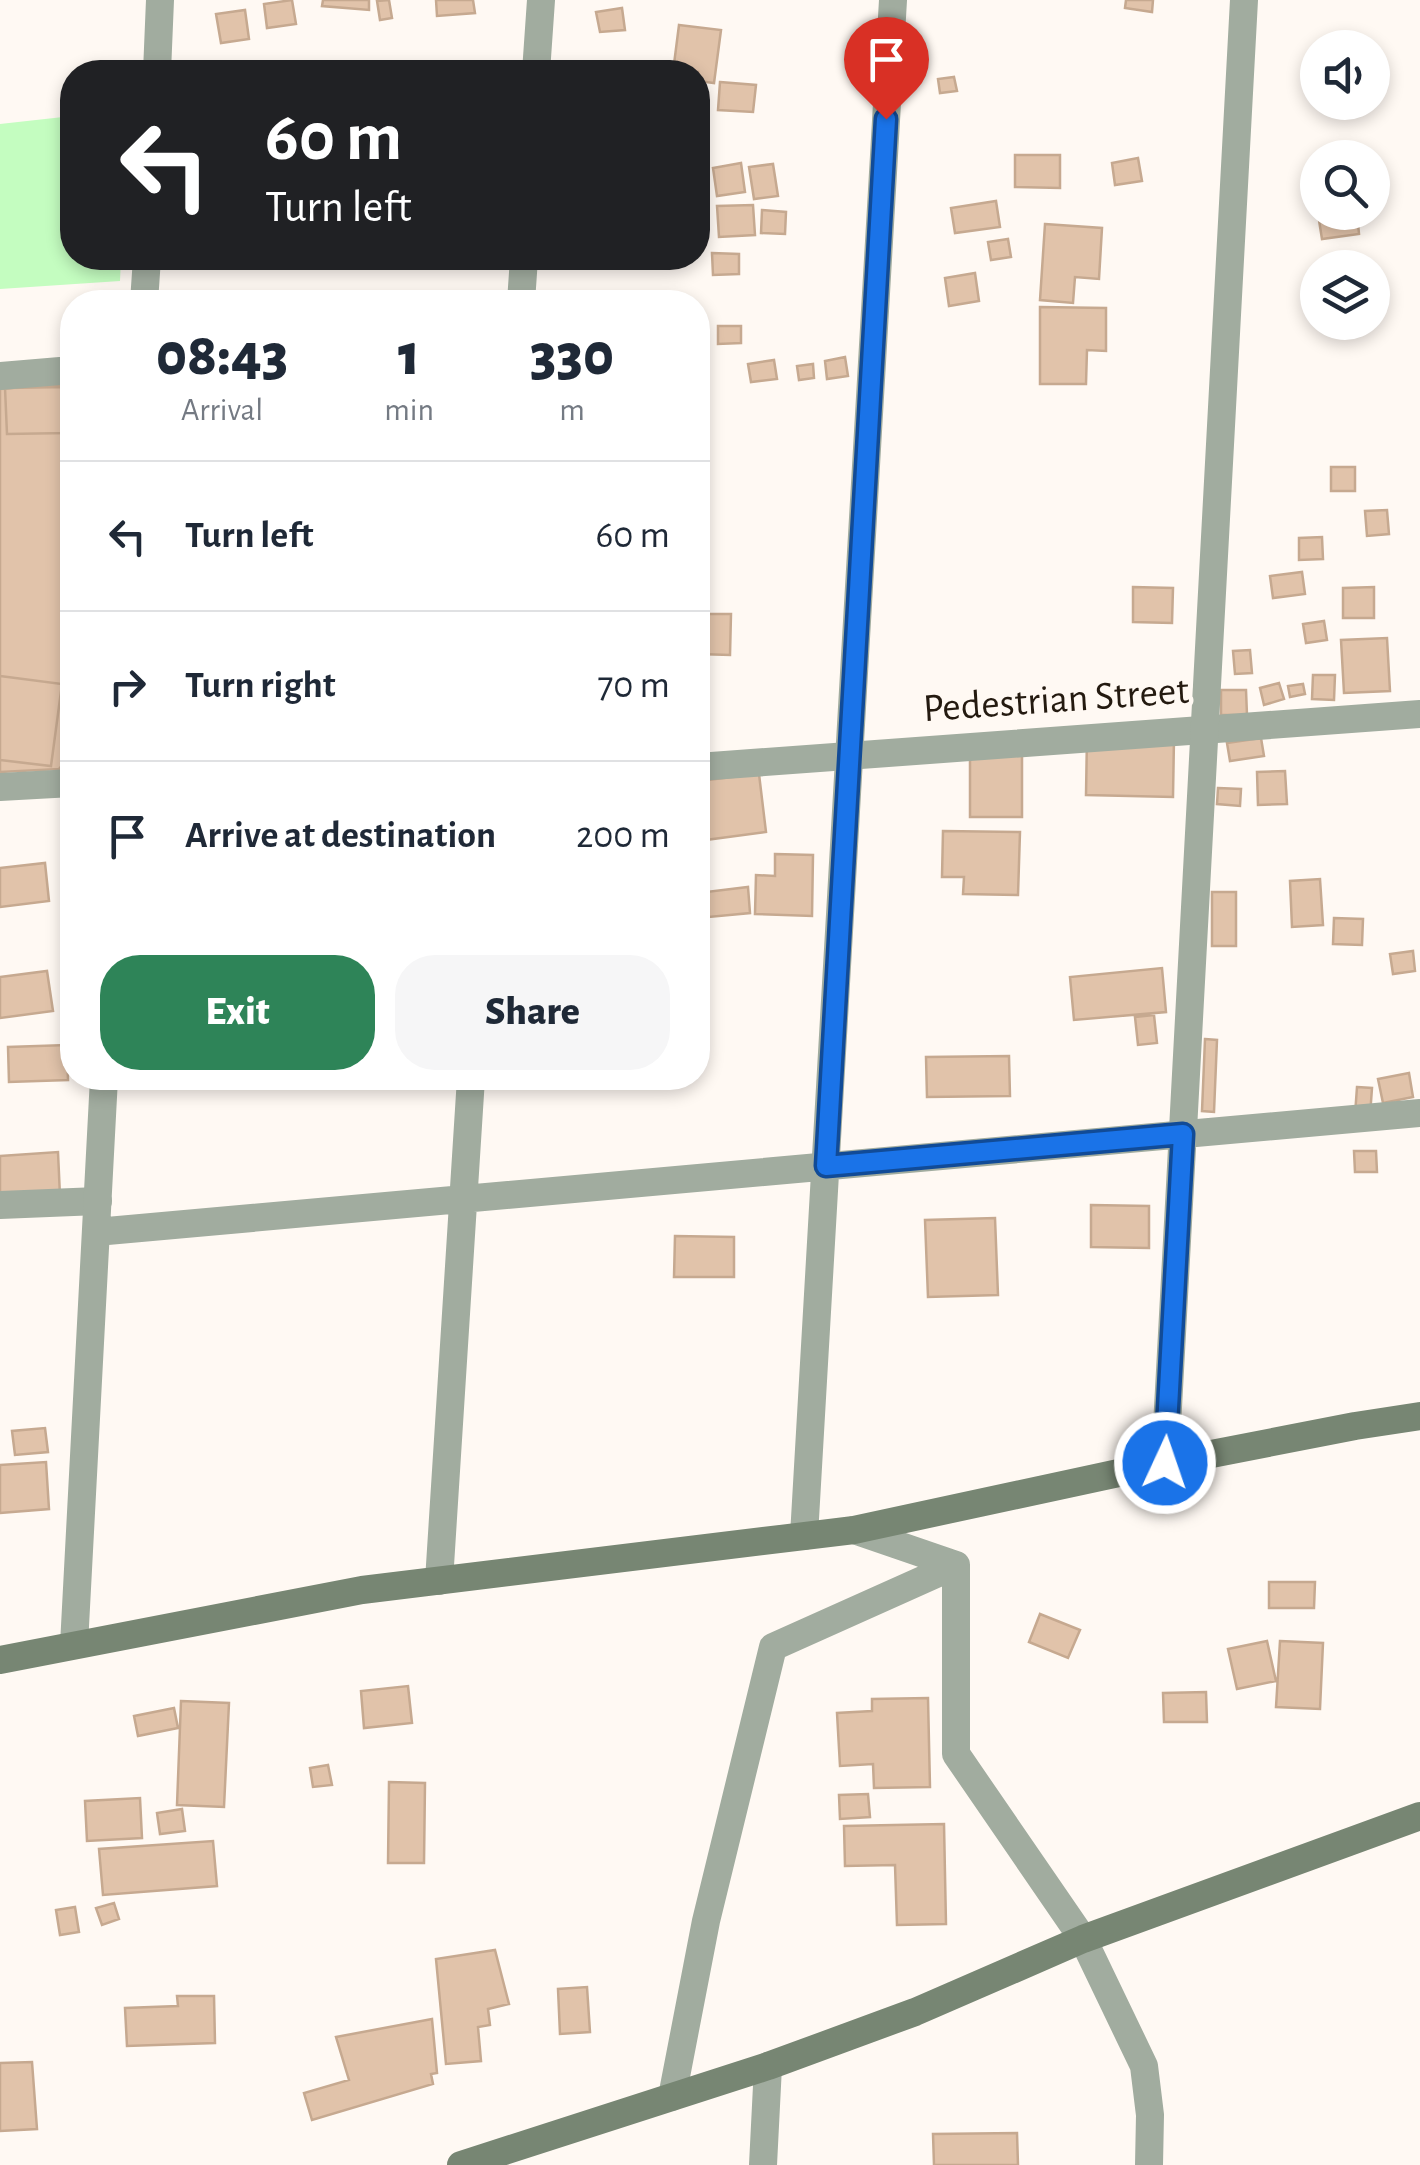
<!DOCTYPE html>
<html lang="en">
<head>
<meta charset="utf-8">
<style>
	:root { --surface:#fff; --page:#f6f6f7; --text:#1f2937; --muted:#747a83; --line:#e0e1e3; --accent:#2e8458 }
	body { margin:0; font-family:"Alegreya Sans",sans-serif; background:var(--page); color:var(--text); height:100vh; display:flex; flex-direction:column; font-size:38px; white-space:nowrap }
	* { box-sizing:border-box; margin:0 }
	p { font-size:32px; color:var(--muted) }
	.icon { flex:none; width:55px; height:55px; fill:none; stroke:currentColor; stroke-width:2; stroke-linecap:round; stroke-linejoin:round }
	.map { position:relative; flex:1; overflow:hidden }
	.drawer { position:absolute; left:60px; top:290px; width:650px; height:800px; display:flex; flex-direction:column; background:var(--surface); border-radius:40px; box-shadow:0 5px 15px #0003 }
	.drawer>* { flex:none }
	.hud { position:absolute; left:60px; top:60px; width:650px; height:210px; border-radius:40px; box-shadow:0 5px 15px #0003; background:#202124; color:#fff; overflow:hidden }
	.controls { position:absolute; left:1300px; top:30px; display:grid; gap:20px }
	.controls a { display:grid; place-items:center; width:90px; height:90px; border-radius:50%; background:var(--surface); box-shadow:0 5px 15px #0003; font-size:50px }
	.pin { position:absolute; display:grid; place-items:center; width:85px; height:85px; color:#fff; margin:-102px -42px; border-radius:50% 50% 50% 0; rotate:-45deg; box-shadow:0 0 10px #0007 }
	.pin .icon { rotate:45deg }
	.me { position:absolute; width:110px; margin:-55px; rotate:3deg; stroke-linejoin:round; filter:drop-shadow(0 0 8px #0008) }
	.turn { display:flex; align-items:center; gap:35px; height:210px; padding:0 40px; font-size:45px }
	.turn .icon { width:130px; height:130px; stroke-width:2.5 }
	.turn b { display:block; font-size:70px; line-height:85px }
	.eta { display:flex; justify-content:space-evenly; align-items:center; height:170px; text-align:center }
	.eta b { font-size:60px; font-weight:800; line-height:70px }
	.button { display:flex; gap:20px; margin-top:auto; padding:20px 40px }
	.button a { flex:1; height:115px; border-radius:40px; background:var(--accent); color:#fff; font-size:40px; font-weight:800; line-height:115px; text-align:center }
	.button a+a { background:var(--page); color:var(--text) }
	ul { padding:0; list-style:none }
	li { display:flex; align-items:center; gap:30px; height:150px; padding:0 40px; border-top:2px solid var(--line) }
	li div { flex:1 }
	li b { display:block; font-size:38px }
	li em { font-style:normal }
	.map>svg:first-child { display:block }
	.green { fill:#c4fdc0 }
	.building { fill:#e1c3aa; stroke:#c6a990; stroke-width:2.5 }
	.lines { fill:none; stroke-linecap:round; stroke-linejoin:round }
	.pedestrian { stroke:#a1ac9f; stroke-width:28 }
	.minor { stroke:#a1ac9f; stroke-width:28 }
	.secondary { stroke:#778673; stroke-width:28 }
	.route-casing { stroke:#114b97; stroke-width:25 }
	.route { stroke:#1a73e8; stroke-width:18 }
	.labels { text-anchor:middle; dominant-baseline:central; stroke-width:9; stroke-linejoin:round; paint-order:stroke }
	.street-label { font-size:40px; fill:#241a10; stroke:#fff9f3 }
</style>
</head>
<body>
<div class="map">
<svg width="1420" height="2165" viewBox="0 0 1420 2165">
	<rect width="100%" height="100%" fill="#fff9f3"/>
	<path class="green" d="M 72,116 L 72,258 L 121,258 L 120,281 L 0,289 L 0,124 Z"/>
	<path class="building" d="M 292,0 L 296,24 L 267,28 L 264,4 Z
		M 323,0 L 369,0 L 369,10 L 322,6 Z
		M 389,0 L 392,18 L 380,20 L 377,1 Z
		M 436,0 L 473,0 L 475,13 L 437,16 Z
		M 1126,0 L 1153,0 L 1152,12 L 1125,8 Z
		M 622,8 L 625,30 L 600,32 L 596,12 Z
		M 245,10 L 249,39 L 221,43 L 216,14 Z
		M 679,25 L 721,30 L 714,83 L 698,81 L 698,72 L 673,72 Z
		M 954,77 L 957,91 L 940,93 L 938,79 Z
		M 720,82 L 756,85 L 753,112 L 718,110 Z
		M 1015,155 L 1060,155 L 1060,188 L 1015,187 Z
		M 1138,158 L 1142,181 L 1115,185 L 1112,163 Z
		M 741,163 L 745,192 L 717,196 L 713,168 Z
		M 773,164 L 778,196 L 754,199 L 749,167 Z
		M 996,201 L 1000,227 L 955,233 L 951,208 Z
		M 753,205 L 755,235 L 719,237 L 717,206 Z
		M 762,210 L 786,212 L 785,234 L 761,233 Z
		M 1357,212 L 1359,234 L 1322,239 L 1318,214 Z
		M 1045,224 L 1102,228 L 1099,279 L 1075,277 L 1073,303 L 1040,300 Z
		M 1008,239 L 1011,257 L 991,260 L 988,242 Z
		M 712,253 L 739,254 L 739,274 L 713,275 Z
		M 975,273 L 979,301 L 949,306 L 945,278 Z
		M 1040,307 L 1106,308 L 1106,351 L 1087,350 L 1086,384 L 1040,384 Z
		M 718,326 L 741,326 L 741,343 L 718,344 Z
		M 845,357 L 848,376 L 827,379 L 825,361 Z
		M 774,360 L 777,379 L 751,382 L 748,364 Z
		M 813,364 L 814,378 L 799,380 L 797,366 Z
		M 72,384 L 72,753 L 59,769 L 0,772 L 0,389 Z
		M 67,387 L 67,433 L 7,434 L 5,388 Z
		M 1331,467 L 1355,467 L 1355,491 L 1331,491 Z
		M 1387,510 L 1389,534 L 1367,536 L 1365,511 Z
		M 1322,537 L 1323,559 L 1299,560 L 1299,538 Z
		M 1302,572 L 1305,594 L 1273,598 L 1270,576 Z
		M 1133,587 L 1173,588 L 1172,623 L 1133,622 Z
		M 1374,587 L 1374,618 L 1343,618 L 1343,588 Z
		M 698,614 L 731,614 L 730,655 L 698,654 Z
		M 1324,621 L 1327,640 L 1306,643 L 1303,624 Z
		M 1387,638 L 1390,691 L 1344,693 L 1341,640 Z
		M 1250,650 L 1252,673 L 1235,674 L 1233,651 Z
		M 1313,675 L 1335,675 L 1334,700 L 1312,699 Z
		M 0,676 L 62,684 L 51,766 L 0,760 Z
		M 1279,683 L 1284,699 L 1264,705 L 1260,688 Z
		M 1303,684 L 1305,694 L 1290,697 L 1288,686 Z
		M 1221,690 L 1246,690 L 1247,715 L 1221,715 Z
		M 1087,736 L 1174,738 L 1173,797 L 1086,795 Z
		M 1261,738 L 1264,756 L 1230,761 L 1227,743 Z
		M 970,748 L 1022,748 L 1022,817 L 970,817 Z
		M 1285,771 L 1287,804 L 1258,805 L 1257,772 Z
		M 759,774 L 766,832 L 698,841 L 698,781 Z
		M 1218,788 L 1241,789 L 1240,806 L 1217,804 Z
		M 943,831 L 1020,832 L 1018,895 L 963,894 L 964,877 L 942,877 Z
		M 775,854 L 813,855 L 812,916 L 755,914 L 756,875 L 775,876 Z
		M 45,863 L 49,901 L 0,907 L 0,868 Z
		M 1320,879 L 1323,925 L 1292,927 L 1290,881 Z
		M 748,887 L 750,913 L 709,917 L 706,892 Z
		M 1212,892 L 1236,892 L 1236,946 L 1212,946 Z
		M 1334,918 L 1363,919 L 1362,945 L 1333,944 Z
		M 1413,951 L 1415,971 L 1393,974 L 1390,954 Z
		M 1162,968 L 1166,1012 L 1074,1020 L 1070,977 Z
		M 47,971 L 53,1011 L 0,1018 L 0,977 Z
		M 1154,1015 L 1157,1043 L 1138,1045 L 1135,1017 Z
		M 1205,1039 L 1217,1040 L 1214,1112 L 1202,1111 Z
		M 67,1045 L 68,1080 L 9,1082 L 8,1047 Z
		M 1009,1056 L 1010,1096 L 927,1097 L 926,1057 Z
		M 1409,1073 L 1413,1097 L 1383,1103 L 1378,1079 Z
		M 1357,1087 L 1372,1088 L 1370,1116 L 1355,1115 Z
		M 1354,1151 L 1376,1151 L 1377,1172 L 1355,1172 Z
		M 58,1152 L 60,1196 L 0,1199 L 0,1156 Z
		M 1091,1205 L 1149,1206 L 1149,1248 L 1091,1247 Z
		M 995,1218 L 998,1295 L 928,1297 L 925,1220 Z
		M 675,1236 L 734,1237 L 734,1277 L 674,1277 Z
		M 45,1428 L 48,1452 L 15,1455 L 12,1431 Z
		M 46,1462 L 49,1509 L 0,1513 L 0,1465 Z
		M 1269,1582 L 1315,1582 L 1314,1608 L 1269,1608 Z
		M 1040,1614 L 1080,1630 L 1068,1658 L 1029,1642 Z
		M 1267,1641 L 1276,1681 L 1237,1689 L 1228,1649 Z
		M 1280,1641 L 1323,1643 L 1320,1709 L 1276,1707 Z
		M 408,1686 L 412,1723 L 364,1728 L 361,1691 Z
		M 1206,1692 L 1207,1722 L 1164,1722 L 1163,1693 Z
		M 928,1698 L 930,1787 L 874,1788 L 873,1764 L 840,1766 L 837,1713 L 872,1711 L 872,1699 Z
		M 181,1701 L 229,1703 L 224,1807 L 177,1805 Z
		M 174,1708 L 178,1728 L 138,1736 L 134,1716 Z
		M 328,1765 L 332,1785 L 313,1787 L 310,1768 Z
		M 389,1782 L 425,1783 L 424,1863 L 388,1863 Z
		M 868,1794 L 870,1817 L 840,1819 L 839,1795 Z
		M 140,1798 L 142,1838 L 87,1841 L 85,1801 Z
		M 182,1809 L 185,1831 L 160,1834 L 157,1813 Z
		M 944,1824 L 946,1924 L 897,1925 L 895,1865 L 845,1866 L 844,1826 Z
		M 213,1841 L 217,1886 L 103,1895 L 99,1849 Z
		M 114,1903 L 119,1919 L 102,1925 L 96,1908 Z
		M 75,1907 L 79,1932 L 60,1935 L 56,1910 Z
		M 495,1950 L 509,2004 L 488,2009 L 490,2025 L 478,2027 L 481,2061 L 446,2064 L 436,1959 Z
		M 587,1987 L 590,2032 L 560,2034 L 558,1989 Z
		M 177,1996 L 214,1996 L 215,2043 L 127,2046 L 125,2008 L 178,2006 Z
		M 432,2019 L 437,2073 L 431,2074 L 433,2084 L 312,2120 L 304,2093 L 349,2080 L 336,2037 Z
		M 32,2062 L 37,2129 L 0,2131 L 0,2063 Z
		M 1017,2133 L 1018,2165 L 934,2165 L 933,2134 Z"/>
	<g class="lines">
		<path class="pedestrian" d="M 0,376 L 72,370
			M 698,767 L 1420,714
			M 0,1205 L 98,1201"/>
		<path class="minor" d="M 157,72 L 160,0
			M 536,72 L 541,0
			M 144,302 L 147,258
			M 521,302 L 524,258
			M 0,787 L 72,783
			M 96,1232 L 1420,1113
			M 1165,1463 L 1244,0
			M 804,1536 L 893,0
			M 956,1565 L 956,1754 L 1083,1939 L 1144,2066 L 1150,2115 L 1149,2165
			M 439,1581 L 471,1078
			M 74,1645 L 104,1078
			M 672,2097 L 706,1921 L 773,1647 L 956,1565 L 854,1530
			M 763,2165 L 768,2066"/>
		<path class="secondary" d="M 0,1660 L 362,1590 L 854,1530 L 1165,1463 L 1355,1426 L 1420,1416
			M 461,2165 L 768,2066 L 915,2012 L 1083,1939 L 1420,1816"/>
	</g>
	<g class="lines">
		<defs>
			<path id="route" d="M 886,119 L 826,1166 L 1183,1134 L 1165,1463"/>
		</defs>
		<use href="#route" class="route-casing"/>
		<use href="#route" class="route"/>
	</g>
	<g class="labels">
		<g class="street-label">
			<text transform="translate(1056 700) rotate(-4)">Pedestrian Street</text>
		</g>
	</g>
</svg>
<div class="controls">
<a><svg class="icon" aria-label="sound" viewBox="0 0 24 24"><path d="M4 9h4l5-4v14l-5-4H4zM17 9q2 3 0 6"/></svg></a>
<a><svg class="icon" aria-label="search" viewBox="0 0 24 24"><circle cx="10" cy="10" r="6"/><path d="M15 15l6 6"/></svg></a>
<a><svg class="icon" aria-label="layers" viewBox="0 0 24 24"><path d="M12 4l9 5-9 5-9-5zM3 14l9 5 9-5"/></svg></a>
</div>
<div class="pin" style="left:886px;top:119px;background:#d93025"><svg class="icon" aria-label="arrive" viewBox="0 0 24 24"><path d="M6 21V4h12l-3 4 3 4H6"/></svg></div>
<svg class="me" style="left:1165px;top:1463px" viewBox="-20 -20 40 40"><circle r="17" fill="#1a73e8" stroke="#fff" stroke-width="3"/><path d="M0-11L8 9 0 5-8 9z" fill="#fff"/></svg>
<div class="hud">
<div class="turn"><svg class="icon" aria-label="left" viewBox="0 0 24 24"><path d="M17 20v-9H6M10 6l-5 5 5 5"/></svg><div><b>60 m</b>Turn left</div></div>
</div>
<section class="drawer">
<div class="eta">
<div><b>08:43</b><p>Arrival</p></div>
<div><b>1</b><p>min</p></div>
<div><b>330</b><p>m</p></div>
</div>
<ul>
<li><svg class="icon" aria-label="left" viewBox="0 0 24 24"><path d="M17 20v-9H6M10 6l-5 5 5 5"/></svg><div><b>Turn left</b></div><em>60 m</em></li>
<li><svg class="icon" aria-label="right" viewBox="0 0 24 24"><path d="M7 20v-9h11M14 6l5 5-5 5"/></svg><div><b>Turn right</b></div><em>70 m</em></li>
<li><svg class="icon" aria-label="arrive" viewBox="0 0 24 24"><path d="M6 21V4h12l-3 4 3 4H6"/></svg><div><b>Arrive at destination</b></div><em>200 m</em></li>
</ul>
<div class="button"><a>Exit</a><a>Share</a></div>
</section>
</div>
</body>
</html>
